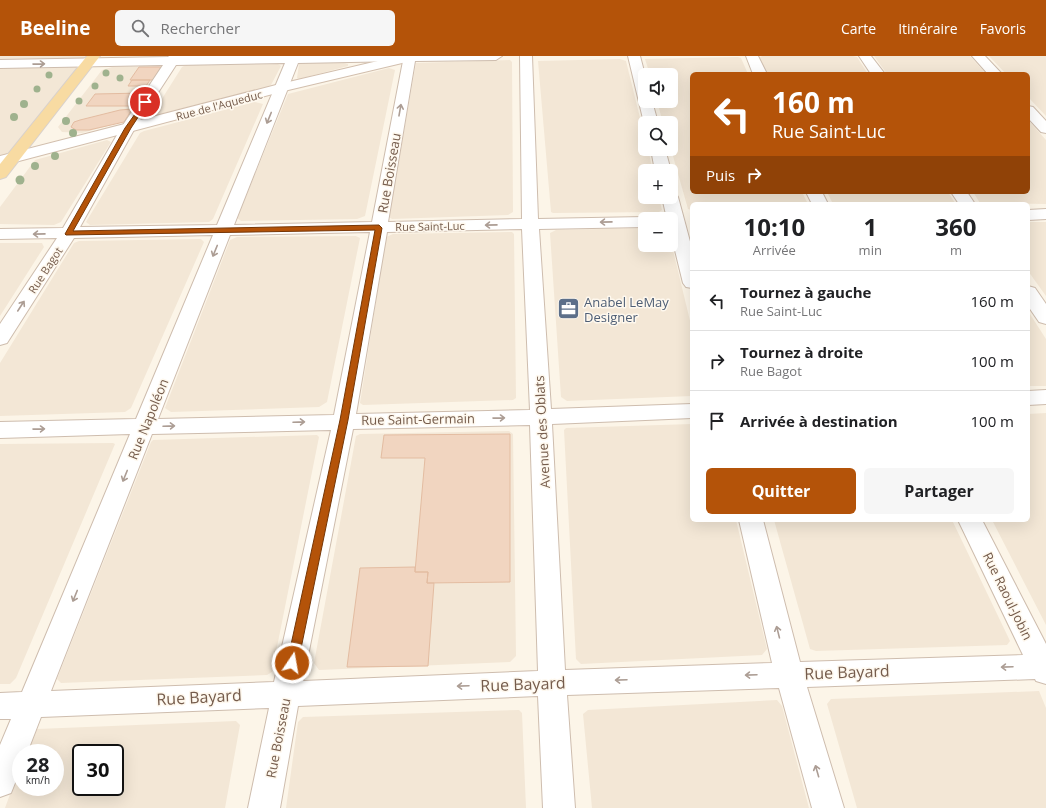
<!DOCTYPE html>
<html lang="fr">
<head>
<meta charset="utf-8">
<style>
	:root { --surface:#fff; --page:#f6f6f6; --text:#202124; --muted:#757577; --line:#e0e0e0; --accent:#b45309 }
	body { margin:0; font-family:"Open Sans",sans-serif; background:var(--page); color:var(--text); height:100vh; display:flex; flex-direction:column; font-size:15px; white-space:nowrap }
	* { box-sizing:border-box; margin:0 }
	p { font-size:13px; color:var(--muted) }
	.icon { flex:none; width:22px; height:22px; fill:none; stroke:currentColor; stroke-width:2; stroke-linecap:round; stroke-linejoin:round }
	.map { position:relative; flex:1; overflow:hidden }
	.details { position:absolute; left:690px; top:146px; width:340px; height:320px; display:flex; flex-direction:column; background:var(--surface); border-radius:6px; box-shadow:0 4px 16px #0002 }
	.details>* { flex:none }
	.banner { position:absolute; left:690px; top:16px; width:340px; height:122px; border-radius:6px; box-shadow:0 4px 16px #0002; background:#b45309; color:#fff; overflow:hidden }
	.fabs { position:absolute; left:638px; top:12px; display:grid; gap:8px }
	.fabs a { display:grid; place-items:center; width:40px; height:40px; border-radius:6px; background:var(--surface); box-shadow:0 4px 16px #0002; font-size:20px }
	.speed { position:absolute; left:12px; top:688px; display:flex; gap:8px; font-size:20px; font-weight:700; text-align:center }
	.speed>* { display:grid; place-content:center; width:52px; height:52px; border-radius:50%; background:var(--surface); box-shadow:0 4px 16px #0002; line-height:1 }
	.speed small { font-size:10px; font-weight:400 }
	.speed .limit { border:2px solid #111; border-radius:6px; background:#fff; color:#111 }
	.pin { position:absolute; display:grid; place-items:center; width:34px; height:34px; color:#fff; margin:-17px; border:2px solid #fff; border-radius:50%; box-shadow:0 1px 4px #0007 }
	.me { position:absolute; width:44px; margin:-22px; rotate:12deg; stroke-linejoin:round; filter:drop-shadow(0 0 3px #0008) }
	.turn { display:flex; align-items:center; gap:14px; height:84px; padding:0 16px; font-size:18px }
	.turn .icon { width:52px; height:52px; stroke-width:2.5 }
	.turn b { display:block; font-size:28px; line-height:34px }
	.then { display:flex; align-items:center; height:38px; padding:0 16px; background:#0003; gap:8px; font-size:15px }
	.eta { display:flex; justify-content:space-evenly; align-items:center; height:68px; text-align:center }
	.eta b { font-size:24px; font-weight:700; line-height:28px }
	.cta { display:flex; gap:8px; margin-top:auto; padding:8px 16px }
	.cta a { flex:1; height:46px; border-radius:6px; background:var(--accent); color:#fff; font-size:16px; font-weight:700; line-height:46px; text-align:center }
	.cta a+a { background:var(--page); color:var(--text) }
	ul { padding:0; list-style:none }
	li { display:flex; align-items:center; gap:12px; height:60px; padding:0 16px; border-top:1px solid var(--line) }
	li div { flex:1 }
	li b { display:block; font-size:15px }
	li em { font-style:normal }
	header { display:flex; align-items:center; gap:24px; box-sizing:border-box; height:56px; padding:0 20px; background:var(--accent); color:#fff }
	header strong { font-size:19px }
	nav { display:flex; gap:22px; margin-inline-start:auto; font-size:14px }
	.search { width:280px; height:36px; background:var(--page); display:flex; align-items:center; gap:10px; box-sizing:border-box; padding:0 14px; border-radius:6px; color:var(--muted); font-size:15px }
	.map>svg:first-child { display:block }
	.residential { fill:#f3e7d6; fill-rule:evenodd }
	.building { fill:#f1d5c0; stroke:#e3bca1 }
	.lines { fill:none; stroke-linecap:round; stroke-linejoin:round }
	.street-casing { stroke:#cebdae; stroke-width:2 }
	.secondary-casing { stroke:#d2bfae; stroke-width:2 }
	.primary-casing { stroke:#d8d1cd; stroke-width:2 }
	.street { fill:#fff; fill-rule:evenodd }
	.secondary { fill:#fff; fill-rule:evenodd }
	.primary { fill:#f8dba2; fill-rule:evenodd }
	.tree { fill:#9fb28e }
	.oneway { stroke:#ac9d94 }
	.route { fill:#b45309; stroke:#753606 }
	.labels { text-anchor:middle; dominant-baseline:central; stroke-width:3; stroke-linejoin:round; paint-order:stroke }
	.far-street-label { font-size:11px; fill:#755c4c; stroke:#fef8ee }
	.street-label { font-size:13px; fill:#755c4c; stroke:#fef8ee }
	.service-label { font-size:13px; fill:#4e5e75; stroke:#fef8ee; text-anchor:start }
	.near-street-label { font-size:16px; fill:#755c4c; stroke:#fef8ee }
</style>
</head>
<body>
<header>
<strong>Beeline</strong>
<div class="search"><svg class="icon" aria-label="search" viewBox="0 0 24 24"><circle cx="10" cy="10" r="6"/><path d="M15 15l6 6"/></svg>Rechercher</div>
<nav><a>Carte</a><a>Itinéraire</a><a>Favoris</a></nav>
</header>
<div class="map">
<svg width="1046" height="752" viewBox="0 0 1046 752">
	<rect width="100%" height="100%" fill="#fcf5e8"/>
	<path class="residential" d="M 0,0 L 94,0 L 12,102 L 0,105 Z
		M 762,0 L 853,0 L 857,1 L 868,18 L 767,18 L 759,2 Z
		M 874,0 L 970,0 L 986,18 L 887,18 Z
		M 989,0 L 1046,0 L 1046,60 L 1028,41 L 1028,18 L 1006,18 Z
		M 738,1 L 741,2 L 748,18 L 692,18 L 692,136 L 802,136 L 808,148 L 692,148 L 692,154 L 688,153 L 671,93 L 671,67 L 663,67 L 657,45 L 671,45 L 671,19 L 650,19 L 645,3 Z
		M 620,3 L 626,5 L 645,82 L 645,93 L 648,93 L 653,115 L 645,115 L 645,141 L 659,141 L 662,154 L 659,156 L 553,157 L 551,156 L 538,5 Z
		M 510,4 L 512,6 L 513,156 L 508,159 L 392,163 L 389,161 L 416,7 Z
		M 303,7 L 344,7 L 348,8 L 348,10 L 299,23 L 297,22 L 299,8 Z
		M 278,8 L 281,10 L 271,29 L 267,31 L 160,58 L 153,57 L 182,11 L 186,9 Z
		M 159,10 L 161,12 L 126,65 L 82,77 L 62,76 L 58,71 L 102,14 L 112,11 Z
		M 389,12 L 395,14 L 365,160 L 357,163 L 241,165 L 237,162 L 288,38 Z
		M 255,46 L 263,48 L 213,163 L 209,166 L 90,169 L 86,166 L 140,77 L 144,75 Z
		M 1028,64 L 1046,84 L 1046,148 L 980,147 L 973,136 L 1028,136 Z
		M 107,84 L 111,86 L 61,166 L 54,169 L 0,168 L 0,151 L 35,104 Z
		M 827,136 L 948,136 L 955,147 L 833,148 Z
		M 1028,166 L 1046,166 L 1046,240 L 1028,215 Z
		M 645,172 L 645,189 L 671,189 L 671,186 L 692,273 L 692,340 L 567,345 L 561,341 L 550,177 L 556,174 Z
		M 512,176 L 514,178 L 516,342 L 513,344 L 363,349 L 360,347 L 386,181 L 393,178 Z
		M 356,180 L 360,182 L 327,346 L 319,351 L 171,356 L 165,352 L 230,184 L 237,181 Z
		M 201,183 L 204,186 L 131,352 L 125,356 L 0,360 L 0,307 L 74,187 L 79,185 Z
		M 0,187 L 42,187 L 44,191 L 0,260 Z
		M 1028,255 L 1046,283 L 1046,330 L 1028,330 Z
		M 1046,357 L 1046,569 L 992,464 L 1028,464 L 1028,358 Z
		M 692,368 L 692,464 L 736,464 L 767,593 L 762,599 L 581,608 L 576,603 L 564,374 L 566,372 Z
		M 509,375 L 513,378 L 516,600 L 510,606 L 319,614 L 314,607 L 356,380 L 360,378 Z
		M 317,379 L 319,381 L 272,616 L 267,619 L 61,627 L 57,623 L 151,386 L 153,384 Z
		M 113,387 L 115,388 L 16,622 L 10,628 L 0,628 L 0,388 Z
		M 774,464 L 952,464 L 1010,585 L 1007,589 L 816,595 L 810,593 Z
		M 1039,635 L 1046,652 L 1046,752 L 857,752 L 827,648 L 831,643 Z
		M 777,644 L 782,650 L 809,752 L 592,752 L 583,658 L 588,654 Z
		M 519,654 L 522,657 L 526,752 L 286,752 L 298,666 L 303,661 Z
		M 236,665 L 240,669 L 225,752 L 5,752 L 21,708 L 21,731 L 55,731 L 55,697 L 25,697 L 32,677 L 37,673 ZM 81,697 L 115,697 L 115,731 L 81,731 Z"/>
	<path class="building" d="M 139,11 L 161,11 L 153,24 L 130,24 Z
		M 132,24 L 150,24 L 146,30 L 128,30 Z
		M 143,37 L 134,50 L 86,50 L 95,38 Z
		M 132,53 L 124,66 L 89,74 L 76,74 L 71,71 L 74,66 L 80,64 L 120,54 Z
		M 510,378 L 510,526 L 427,527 L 428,516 L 415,516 L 425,402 L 381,402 L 384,379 Z
		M 415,511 L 415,516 L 428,516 L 427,527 L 434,527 L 428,610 L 347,611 L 360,512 Z"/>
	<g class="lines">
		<defs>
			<path id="street" d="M 169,0 L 502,0 L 496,4 L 415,5 L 388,166 L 522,163 L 520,0 L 532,0 L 538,163 L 645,161 L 651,163 L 645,163 L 645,171 L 539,173 L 551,353 L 692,348 L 692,362 L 552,368 L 565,614 L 772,607 L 739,464 L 763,464 L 800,606 L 1023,599 L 958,464 L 982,464 L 1046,588 L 1046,628 L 1036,625 L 1035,623 L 807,631 L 844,752 L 812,752 L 779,632 L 567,639 L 575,752 L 543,752 L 538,640 L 298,650 L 280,752 L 248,752 L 269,652 L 41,661 L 27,697 L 21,697 L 21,712 L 11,737 L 0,741 L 0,689 L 11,663 L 0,663 L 0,637 L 22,636 L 130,378 L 0,382 L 0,366 L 136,363 L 213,179 L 74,182 L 7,287 L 0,289 L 0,268 L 57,182 L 0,183 L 0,173 L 63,172 L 121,72 L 163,9 L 0,12 L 0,4 L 168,1 ZM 403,5 L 372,166 L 234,169 L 298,7 ZM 285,7 L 217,169 L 80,171 L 135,72 L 176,9 ZM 522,173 L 530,354 L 356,358 L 387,176 ZM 370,176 L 334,359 L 158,363 L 230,179 ZM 530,369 L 538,615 L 303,625 L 353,373 ZM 331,374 L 274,626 L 51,635 L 152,378 Z
				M 628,0 L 640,0 L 645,19 L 645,45 L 652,45 L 658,67 L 645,67 L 645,69 L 644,67 Z
				M 746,0 L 758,0 L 767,18 L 753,18 Z
				M 859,0 L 871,0 L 885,18 L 871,18 Z
				M 972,0 L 985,0 L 1002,18 L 988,18 Z
				M 1028,50 L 1033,51 L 1046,65 L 1046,77 L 1041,76 L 1028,62 Z
				M 651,93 L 665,93 L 671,115 L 655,115 Z
				M 671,136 L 676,138 L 678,141 L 692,193 L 692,232 L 686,231 L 683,227 L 671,178 L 671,163 L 667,163 L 662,141 L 671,141 Z
				M 806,136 L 822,136 L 828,148 L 812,148 Z
				M 951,136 L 967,136 L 975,148 L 959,148 Z
				M 1046,153 L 1046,163 L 1028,164 L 1028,154 Z
				M 1028,230 L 1035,232 L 1046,248 L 1046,268 L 1039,266 L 1028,250 Z
				M 1046,334 L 1046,348 L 1028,349 L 1028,335 Z"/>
			<path id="secondary" d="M 399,0 L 421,0 L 419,3 L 284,35 L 0,110 L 0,100 L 276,29 Z"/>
			<path id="primary" d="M 87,0 L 100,0 L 6,121 L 0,123 L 0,108 Z"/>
		</defs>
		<use href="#street" class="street-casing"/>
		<use href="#secondary" class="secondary-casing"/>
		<use href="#primary" class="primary-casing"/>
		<use href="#street" class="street"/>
		<use href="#secondary" class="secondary"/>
		<use href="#primary" class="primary"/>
	</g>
	<g class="tree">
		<circle cx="106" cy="17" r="3.5"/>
		<circle cx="49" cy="19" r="3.5"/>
		<circle cx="120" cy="22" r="3.5"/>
		<circle cx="95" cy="30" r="3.5"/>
		<circle cx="37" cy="33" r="3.5"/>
		<circle cx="79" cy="45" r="3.5"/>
		<circle cx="24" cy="48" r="4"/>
		<circle cx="14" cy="61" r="4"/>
		<circle cx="66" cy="65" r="4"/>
		<circle cx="73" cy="77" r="4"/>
		<circle cx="55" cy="100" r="4"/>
		<circle cx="35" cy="110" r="4"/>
		<circle cx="20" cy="124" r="4.5"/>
	</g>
	<defs><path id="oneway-shaft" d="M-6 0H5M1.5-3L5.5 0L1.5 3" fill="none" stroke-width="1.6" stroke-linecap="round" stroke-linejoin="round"/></defs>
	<g class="oneway">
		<use href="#oneway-shaft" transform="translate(39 8) rotate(-1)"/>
		<use href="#oneway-shaft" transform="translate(400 54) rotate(-80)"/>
		<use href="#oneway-shaft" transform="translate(269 62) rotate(112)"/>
		<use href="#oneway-shaft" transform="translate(606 166) rotate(179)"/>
		<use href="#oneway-shaft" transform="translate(491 169) rotate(179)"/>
		<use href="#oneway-shaft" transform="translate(39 178) rotate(179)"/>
		<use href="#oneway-shaft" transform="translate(215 195) rotate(112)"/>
		<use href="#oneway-shaft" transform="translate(21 250) rotate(-57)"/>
		<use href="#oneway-shaft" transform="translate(499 362) rotate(-1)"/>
		<use href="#oneway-shaft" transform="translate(299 366) rotate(-2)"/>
		<use href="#oneway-shaft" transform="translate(169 370) rotate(-2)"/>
		<use href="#oneway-shaft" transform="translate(39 373) rotate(-1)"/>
		<use href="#oneway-shaft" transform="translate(125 420) rotate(112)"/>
		<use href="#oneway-shaft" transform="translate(75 540) rotate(112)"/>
		<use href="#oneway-shaft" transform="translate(778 576) rotate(-104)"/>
		<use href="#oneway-shaft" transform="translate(1007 611) rotate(178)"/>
		<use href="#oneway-shaft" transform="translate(751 619) rotate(178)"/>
		<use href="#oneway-shaft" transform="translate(621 624) rotate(178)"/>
		<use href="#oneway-shaft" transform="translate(463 630) rotate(178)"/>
		<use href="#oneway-shaft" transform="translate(817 715) rotate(-106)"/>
	</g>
	<path class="route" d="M 145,44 L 148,46 L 131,72 L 73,175 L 379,169 L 382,172 L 348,364 L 298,607 L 297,610 L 292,612 L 288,610 L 287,607 L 340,364 L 375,174 L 66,179 L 65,178 L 125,72 Z"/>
	<defs>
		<symbol id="office-square" viewBox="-11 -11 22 22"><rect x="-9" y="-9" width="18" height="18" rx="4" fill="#5c6f8a" stroke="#fef8ee"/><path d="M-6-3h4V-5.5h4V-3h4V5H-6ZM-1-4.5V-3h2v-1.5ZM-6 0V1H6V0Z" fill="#fff"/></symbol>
	</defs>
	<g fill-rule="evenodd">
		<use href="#office-square" x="556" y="240" width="25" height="25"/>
	</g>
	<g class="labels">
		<g class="far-street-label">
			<text transform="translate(219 49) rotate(-15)">Rue de l'Aqueduc</text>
			<text transform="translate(430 170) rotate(-1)">Rue Saint-Luc</text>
			<text transform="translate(45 214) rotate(-57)">Rue Bagot</text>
		</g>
		<g class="street-label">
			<text transform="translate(389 117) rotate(-80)">Rue Boisseau</text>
			<text transform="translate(148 363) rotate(-68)">Rue Napoléon</text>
			<text transform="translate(418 363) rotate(-1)">Rue Saint-Germain</text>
			<text transform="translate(542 376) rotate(-93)">Avenue des Oblats</text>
			<text transform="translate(1008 540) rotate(64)">Rue Raoul-Jobin</text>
			<text transform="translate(278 682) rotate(-79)">Rue Boisseau</text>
		</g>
		<g class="service-label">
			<text x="584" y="246">Anabel LeMay<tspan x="584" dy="15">Designer</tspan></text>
		</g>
		<g class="near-street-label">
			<text transform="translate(847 616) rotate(-2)">Rue Bayard</text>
			<text transform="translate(523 628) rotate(-2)">Rue Bayard</text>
			<text transform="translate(199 641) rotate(-3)">Rue Bayard</text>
		</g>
	</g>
</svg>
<div class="fabs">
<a><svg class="icon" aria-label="sound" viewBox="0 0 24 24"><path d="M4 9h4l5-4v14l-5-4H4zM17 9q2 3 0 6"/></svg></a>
<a><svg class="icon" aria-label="search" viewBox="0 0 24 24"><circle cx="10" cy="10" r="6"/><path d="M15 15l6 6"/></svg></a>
<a>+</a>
<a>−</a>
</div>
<div class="speed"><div>28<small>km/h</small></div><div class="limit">30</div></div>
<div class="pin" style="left:145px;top:46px;background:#d93025"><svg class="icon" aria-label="arrive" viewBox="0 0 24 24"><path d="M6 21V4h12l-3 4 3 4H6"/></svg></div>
<svg class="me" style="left:292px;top:607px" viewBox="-20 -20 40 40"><circle r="17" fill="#b45309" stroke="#fff" stroke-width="3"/><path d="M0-11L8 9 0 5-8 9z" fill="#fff"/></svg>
<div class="banner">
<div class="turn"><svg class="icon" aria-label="left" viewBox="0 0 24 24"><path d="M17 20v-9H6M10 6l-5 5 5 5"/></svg><div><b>160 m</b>Rue Saint-Luc</div></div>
<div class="then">Puis<svg class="icon" aria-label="right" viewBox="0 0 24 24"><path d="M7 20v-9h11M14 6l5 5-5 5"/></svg></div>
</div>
<section class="details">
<div class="eta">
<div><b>10:10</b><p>Arrivée</p></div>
<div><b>1</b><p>min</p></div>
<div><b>360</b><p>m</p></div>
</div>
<ul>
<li><svg class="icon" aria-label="left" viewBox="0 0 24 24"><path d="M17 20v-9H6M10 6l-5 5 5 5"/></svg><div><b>Tournez à gauche</b><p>Rue Saint-Luc</p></div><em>160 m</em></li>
<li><svg class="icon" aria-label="right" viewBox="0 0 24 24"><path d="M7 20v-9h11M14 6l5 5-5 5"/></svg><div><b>Tournez à droite</b><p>Rue Bagot</p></div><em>100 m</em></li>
<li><svg class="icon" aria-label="arrive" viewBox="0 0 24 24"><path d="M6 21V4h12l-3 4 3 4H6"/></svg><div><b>Arrivée à destination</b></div><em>100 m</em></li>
</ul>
<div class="cta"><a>Quitter</a><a>Partager</a></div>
</section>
</div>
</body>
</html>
